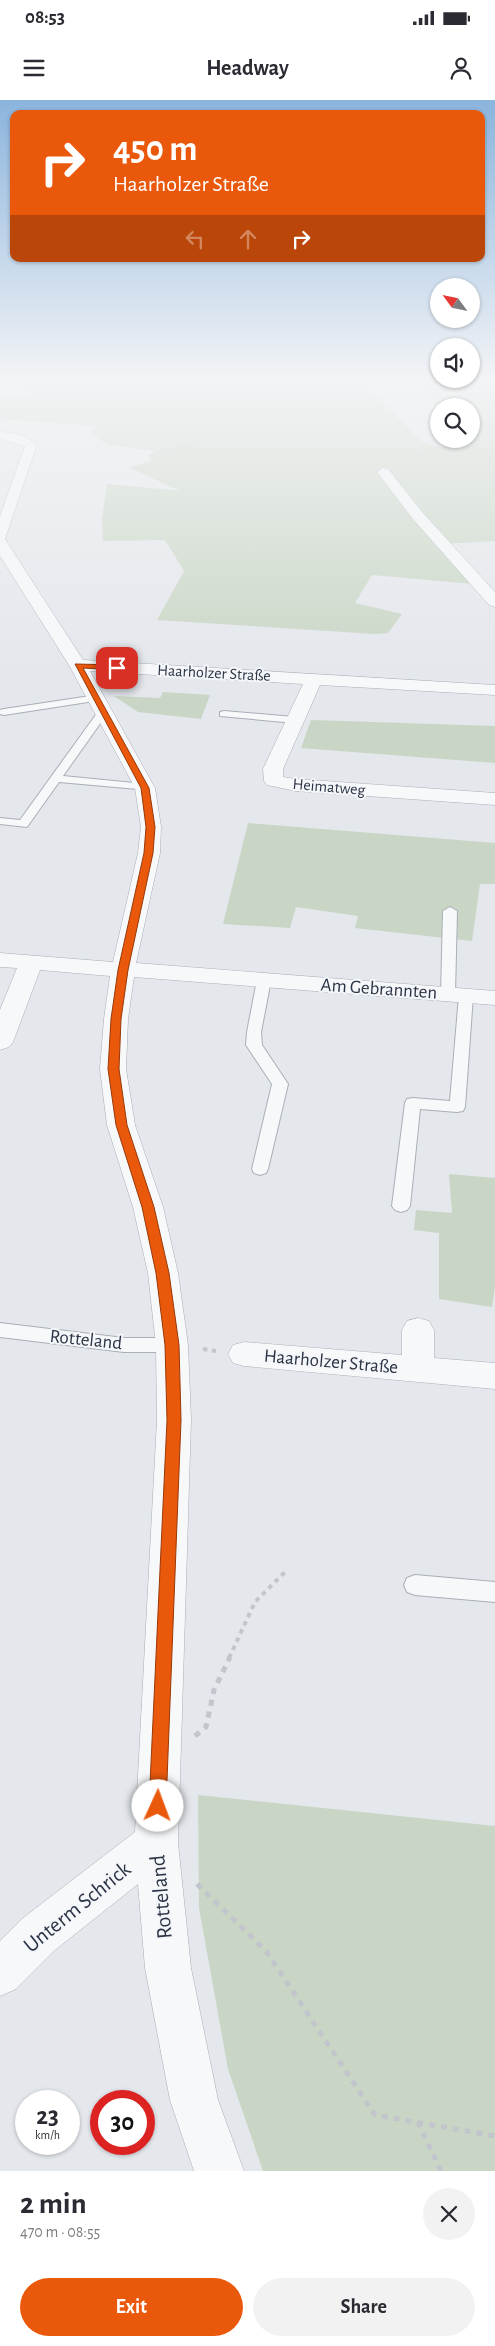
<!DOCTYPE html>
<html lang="en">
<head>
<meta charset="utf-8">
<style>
	:root { --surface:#fff; --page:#f2f2f3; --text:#2b2b33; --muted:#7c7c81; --accent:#ea580c }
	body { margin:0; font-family:"Alegreya Sans",sans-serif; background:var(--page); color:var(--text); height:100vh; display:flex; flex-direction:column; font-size:19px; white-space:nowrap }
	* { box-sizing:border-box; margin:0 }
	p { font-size:16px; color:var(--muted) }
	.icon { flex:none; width:28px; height:28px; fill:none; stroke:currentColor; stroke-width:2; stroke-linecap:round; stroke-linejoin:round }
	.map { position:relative; height:2071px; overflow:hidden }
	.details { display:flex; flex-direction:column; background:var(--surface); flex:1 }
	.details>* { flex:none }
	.guide { position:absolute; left:10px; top:10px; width:475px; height:152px; border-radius:10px; box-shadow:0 1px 4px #0004; background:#ea580c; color:#fff; overflow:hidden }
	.needle { width:32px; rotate:303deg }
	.tools { position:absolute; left:430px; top:178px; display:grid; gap:10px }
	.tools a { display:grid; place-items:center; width:50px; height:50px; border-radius:50%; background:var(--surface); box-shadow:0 1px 4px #0004; font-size:25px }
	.speed { position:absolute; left:15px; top:1990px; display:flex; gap:10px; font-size:25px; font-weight:700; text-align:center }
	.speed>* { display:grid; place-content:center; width:65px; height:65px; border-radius:50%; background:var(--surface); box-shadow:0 1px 4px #0004; line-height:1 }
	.speed small { font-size:12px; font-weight:400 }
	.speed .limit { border:8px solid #d22; background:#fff; color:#111 }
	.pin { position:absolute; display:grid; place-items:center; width:42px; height:42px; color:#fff; margin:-21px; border-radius:10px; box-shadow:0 2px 8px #0006 }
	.me { position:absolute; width:55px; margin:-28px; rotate:2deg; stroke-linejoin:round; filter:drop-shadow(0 0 4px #0008) }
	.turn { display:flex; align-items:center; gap:18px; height:105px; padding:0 20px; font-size:22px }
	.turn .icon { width:65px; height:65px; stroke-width:2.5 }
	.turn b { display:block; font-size:35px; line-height:42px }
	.lanes { display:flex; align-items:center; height:48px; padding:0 20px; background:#0003; justify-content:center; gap:25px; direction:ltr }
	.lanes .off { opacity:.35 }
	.round { display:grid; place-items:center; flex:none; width:52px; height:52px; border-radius:26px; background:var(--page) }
	.head { display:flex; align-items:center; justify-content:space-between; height:85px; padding:0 20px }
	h1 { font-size:30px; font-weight:700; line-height:38px }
	.action { display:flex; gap:10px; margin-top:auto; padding:10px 20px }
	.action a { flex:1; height:58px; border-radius:30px; background:var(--accent); color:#fff; font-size:20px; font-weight:700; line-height:58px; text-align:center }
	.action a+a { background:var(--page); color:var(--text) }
	.status { display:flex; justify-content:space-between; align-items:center; height:35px; padding:0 25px; background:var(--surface); direction:ltr }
	.status svg { height:14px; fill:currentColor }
	header { display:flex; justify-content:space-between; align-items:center; height:65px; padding:0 20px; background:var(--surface); font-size:22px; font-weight:700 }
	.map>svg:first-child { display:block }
	.green { fill:#c9d6c5 }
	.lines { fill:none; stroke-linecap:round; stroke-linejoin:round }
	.service-casing { stroke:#a9aeb7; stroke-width:2 }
	.minor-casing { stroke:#a9aeb7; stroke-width:1 }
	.path-far2 { stroke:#c2c5cb; stroke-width:1; stroke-dasharray:2 2; stroke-linecap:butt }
	.path-far1 { stroke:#c2c5cb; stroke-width:4; stroke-dasharray:4.5 4.5; stroke-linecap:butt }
	.path { stroke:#c2c5cb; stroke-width:5; stroke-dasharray:6 6; stroke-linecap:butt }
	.service { fill:#f7f8fa; fill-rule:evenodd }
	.minor { fill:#f7f8fa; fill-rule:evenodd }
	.route { fill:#ea580c; stroke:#983908 }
	.labels { text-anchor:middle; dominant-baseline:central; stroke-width:4; stroke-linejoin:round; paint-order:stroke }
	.far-street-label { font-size:16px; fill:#2b3445; stroke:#f4f6f9 }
	.street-label { font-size:19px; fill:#2b3445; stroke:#f4f6f9 }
	.near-street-label { font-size:22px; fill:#2b3445; stroke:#f4f6f9 }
</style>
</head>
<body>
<div class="status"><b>08:53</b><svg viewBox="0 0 49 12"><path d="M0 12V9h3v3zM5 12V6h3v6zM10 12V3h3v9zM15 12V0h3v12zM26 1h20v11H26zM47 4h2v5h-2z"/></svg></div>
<header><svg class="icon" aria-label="menu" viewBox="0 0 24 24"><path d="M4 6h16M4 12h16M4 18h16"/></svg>Headway<svg class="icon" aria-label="person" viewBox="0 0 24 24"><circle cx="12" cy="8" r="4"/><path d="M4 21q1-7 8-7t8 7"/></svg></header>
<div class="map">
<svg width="495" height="2071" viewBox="0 0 495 2071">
	<rect width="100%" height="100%" fill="#e4e7ec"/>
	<path class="green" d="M 18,280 L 360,280 L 423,342 L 443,348 L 450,339 L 471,339 L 471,306 L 439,306 L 439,310 L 419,280 L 495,280 L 495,441 L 439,444 L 474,484 L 372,475 L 355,503 L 402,514 L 388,533 L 375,534 L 157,520 L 184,471 L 165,440 L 103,441 L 102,419 L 107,384 L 181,391 L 129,368 L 152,360 L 148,356 L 155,351 L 108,345 L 90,333 L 97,326 L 0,319 L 0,298 L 31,296 Z
		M 163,592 L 210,595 L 201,619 L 138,612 L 114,596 L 160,598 Z
		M 311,620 L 495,626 L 495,663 L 301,648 Z
		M 248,723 L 495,743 L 495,784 L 480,784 L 472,841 L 355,828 L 358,816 L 296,807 L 290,828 L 223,824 Z
		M 449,1074 L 495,1078 L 495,1187 L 492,1207 L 439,1199 L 439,1133 L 414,1130 L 416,1110 L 452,1113 Z
		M 198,1695 L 495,1726 L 495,2071 L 263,2071 L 228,1969 L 199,1808 Z"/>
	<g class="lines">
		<defs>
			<path id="service" d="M 97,595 L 101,596 L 101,600 L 4,615 L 0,614 L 0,610 L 4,609 Z
				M 104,608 L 109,611 L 63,676 L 145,684 L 149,686 L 151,688 L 149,690 L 59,682 L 27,727 L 0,724 L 0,718 L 20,720 L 100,609 Z
				M 224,611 L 295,617 L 300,620 L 295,623 L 220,616 L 220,612 Z
				M 450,807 L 457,811 L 455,894 L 448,898 L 441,894 L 443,811 Z
				M 264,876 L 271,880 L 261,932 L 262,945 L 288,984 L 268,1069 L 266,1073 L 260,1075 L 254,1073 L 252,1069 L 272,984 L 246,945 L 247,932 L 257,880 Z
				M 466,892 L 473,896 L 465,1007 L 463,1011 L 457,1012 L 420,1009 L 410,1106 L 407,1110 L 401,1112 L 395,1110 L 392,1106 L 405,1003 L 407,999 L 413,998 L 450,1001 L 459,896 Z
				M 0,1223 L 124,1238 L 172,1238 L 179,1240 L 181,1245 L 179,1250 L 172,1252 L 124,1252 L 0,1237 Z
				M 415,1475 L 495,1482 L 495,1502 L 415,1495 L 407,1492 L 404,1485 L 407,1478 Z"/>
			<path id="minor" d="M 0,331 L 21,335 L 37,344 L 5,439 L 83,560 L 495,585 L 495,595 L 320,585 L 283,669 L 283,677 L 296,679 L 495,693 L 495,705 L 296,691 L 267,685 L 264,681 L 263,669 L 303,584 L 90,571 L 155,688 L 161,727 L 160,753 L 136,863 L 495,891 L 495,905 L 134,877 L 128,919 L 126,969 L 135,1025 L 163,1107 L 178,1173 L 188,1245 L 191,1320 L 178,1743 L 191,1868 L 218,2000 L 244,2071 L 194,2071 L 170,2000 L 145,1868 L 138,1784 L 55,1850 L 16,1889 L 0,1896 L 0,1841 L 23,1818 L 135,1732 L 157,1320 L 156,1245 L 148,1173 L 133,1107 L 107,1025 L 100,969 L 104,919 L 110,876 L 40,870 L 13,942 L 9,947 L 0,950 L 0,910 L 17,868 L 0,867 L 0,853 L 113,862 L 138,753 L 141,727 L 135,688 L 69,565 L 0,456 L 0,416 L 25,346 L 0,339 Z
				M 383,368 L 388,369 L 423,413 L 495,492 L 495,507 L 489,505 L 413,419 L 377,372 Z
				M 418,1218 L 429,1221 L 434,1230 L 434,1258 L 495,1263 L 495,1289 L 244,1266 L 233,1263 L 228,1254 L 233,1245 L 244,1242 L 402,1255 L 402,1230 L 407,1221 Z"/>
		</defs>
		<use href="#service" class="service-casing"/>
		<use href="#minor" class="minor-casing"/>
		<path class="path-far2" d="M 256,280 L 370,298 L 421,300
			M 411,280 L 439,325
			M 150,356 L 157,351 L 194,346 L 193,344 L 199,334 L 198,330 L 205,325 L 255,304 L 259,293 L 233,280
			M 405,367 L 415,364 L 422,347 L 439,336"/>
		<path class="path-far1" d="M 203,1249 L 216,1251
			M 229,1558 L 255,1502 L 287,1470"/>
		<path class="path" d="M 195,1636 L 206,1627 L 214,1590 L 230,1557
			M 197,1784 L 266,1851 L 375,2015 L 495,2036
			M 418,2022 L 441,2071"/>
		<use href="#service" class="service"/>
		<use href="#minor" class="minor"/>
	</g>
	<linearGradient id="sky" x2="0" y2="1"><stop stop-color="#8bb4dd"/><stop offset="0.49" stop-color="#f3f4f6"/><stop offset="1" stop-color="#f3f4f6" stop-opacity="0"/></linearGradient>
	<rect width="495" height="570" fill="url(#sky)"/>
	<path class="route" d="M 75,564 L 117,565 L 121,568 L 117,570 L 83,568 L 149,688 L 155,727 L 153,753 L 128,870 L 121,919 L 119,969 L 127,1025 L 154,1107 L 169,1173 L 179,1245 L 181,1320 L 166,1706 L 164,1712 L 158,1714 L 151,1712 L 149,1706 L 167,1320 L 165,1245 L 156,1173 L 142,1107 L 116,1025 L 108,969 L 111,919 L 118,870 L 144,753 L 146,727 L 141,688 Z"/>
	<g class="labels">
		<g class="far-street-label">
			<text transform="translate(214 573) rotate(3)">Haarholzer Straße</text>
			<text transform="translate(329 687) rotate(5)">Heimatweg</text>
		</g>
		<g class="street-label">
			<text transform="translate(379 889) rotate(4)">Am Gebrannten</text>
			<text transform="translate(86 1240) rotate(6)">Rotteland</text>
			<text transform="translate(331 1262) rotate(5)">Haarholzer Straße</text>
		</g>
		<g class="near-street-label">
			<text transform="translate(161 1797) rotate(-95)">Rotteland</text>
			<text transform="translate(77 1807) rotate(-39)">Unterm Schrick</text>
		</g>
	</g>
</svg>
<div class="tools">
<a><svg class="needle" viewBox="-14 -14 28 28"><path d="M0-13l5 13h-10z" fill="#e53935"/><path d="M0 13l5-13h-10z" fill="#7c7c81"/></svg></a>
<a><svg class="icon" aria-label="sound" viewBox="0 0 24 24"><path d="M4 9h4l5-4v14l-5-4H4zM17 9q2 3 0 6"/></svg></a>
<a><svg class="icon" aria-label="search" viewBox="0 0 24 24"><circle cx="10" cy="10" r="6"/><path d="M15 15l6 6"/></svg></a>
</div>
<div class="speed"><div>23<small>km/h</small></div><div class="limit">30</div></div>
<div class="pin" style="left:117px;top:568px;background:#d93025"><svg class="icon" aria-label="arrive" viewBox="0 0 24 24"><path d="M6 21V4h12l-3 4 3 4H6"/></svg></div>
<svg class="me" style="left:158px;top:1706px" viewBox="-20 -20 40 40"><circle r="19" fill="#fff"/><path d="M0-13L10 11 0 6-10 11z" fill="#ea580c"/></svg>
<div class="guide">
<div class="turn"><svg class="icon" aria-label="right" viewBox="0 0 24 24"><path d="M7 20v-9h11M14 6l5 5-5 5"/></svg><div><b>450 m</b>Haarholzer Straße</div></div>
<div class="lanes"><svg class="icon off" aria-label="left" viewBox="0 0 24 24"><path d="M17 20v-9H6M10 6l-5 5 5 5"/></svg><svg class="icon off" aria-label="ahead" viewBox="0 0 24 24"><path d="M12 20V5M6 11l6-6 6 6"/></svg><svg class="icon" aria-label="right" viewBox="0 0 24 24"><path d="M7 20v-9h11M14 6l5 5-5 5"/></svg></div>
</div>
</div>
<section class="details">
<div class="head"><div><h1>2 min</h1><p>470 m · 08:55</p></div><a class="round"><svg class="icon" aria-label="close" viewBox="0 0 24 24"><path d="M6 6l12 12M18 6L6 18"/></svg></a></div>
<div class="action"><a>Exit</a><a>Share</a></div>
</section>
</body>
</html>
